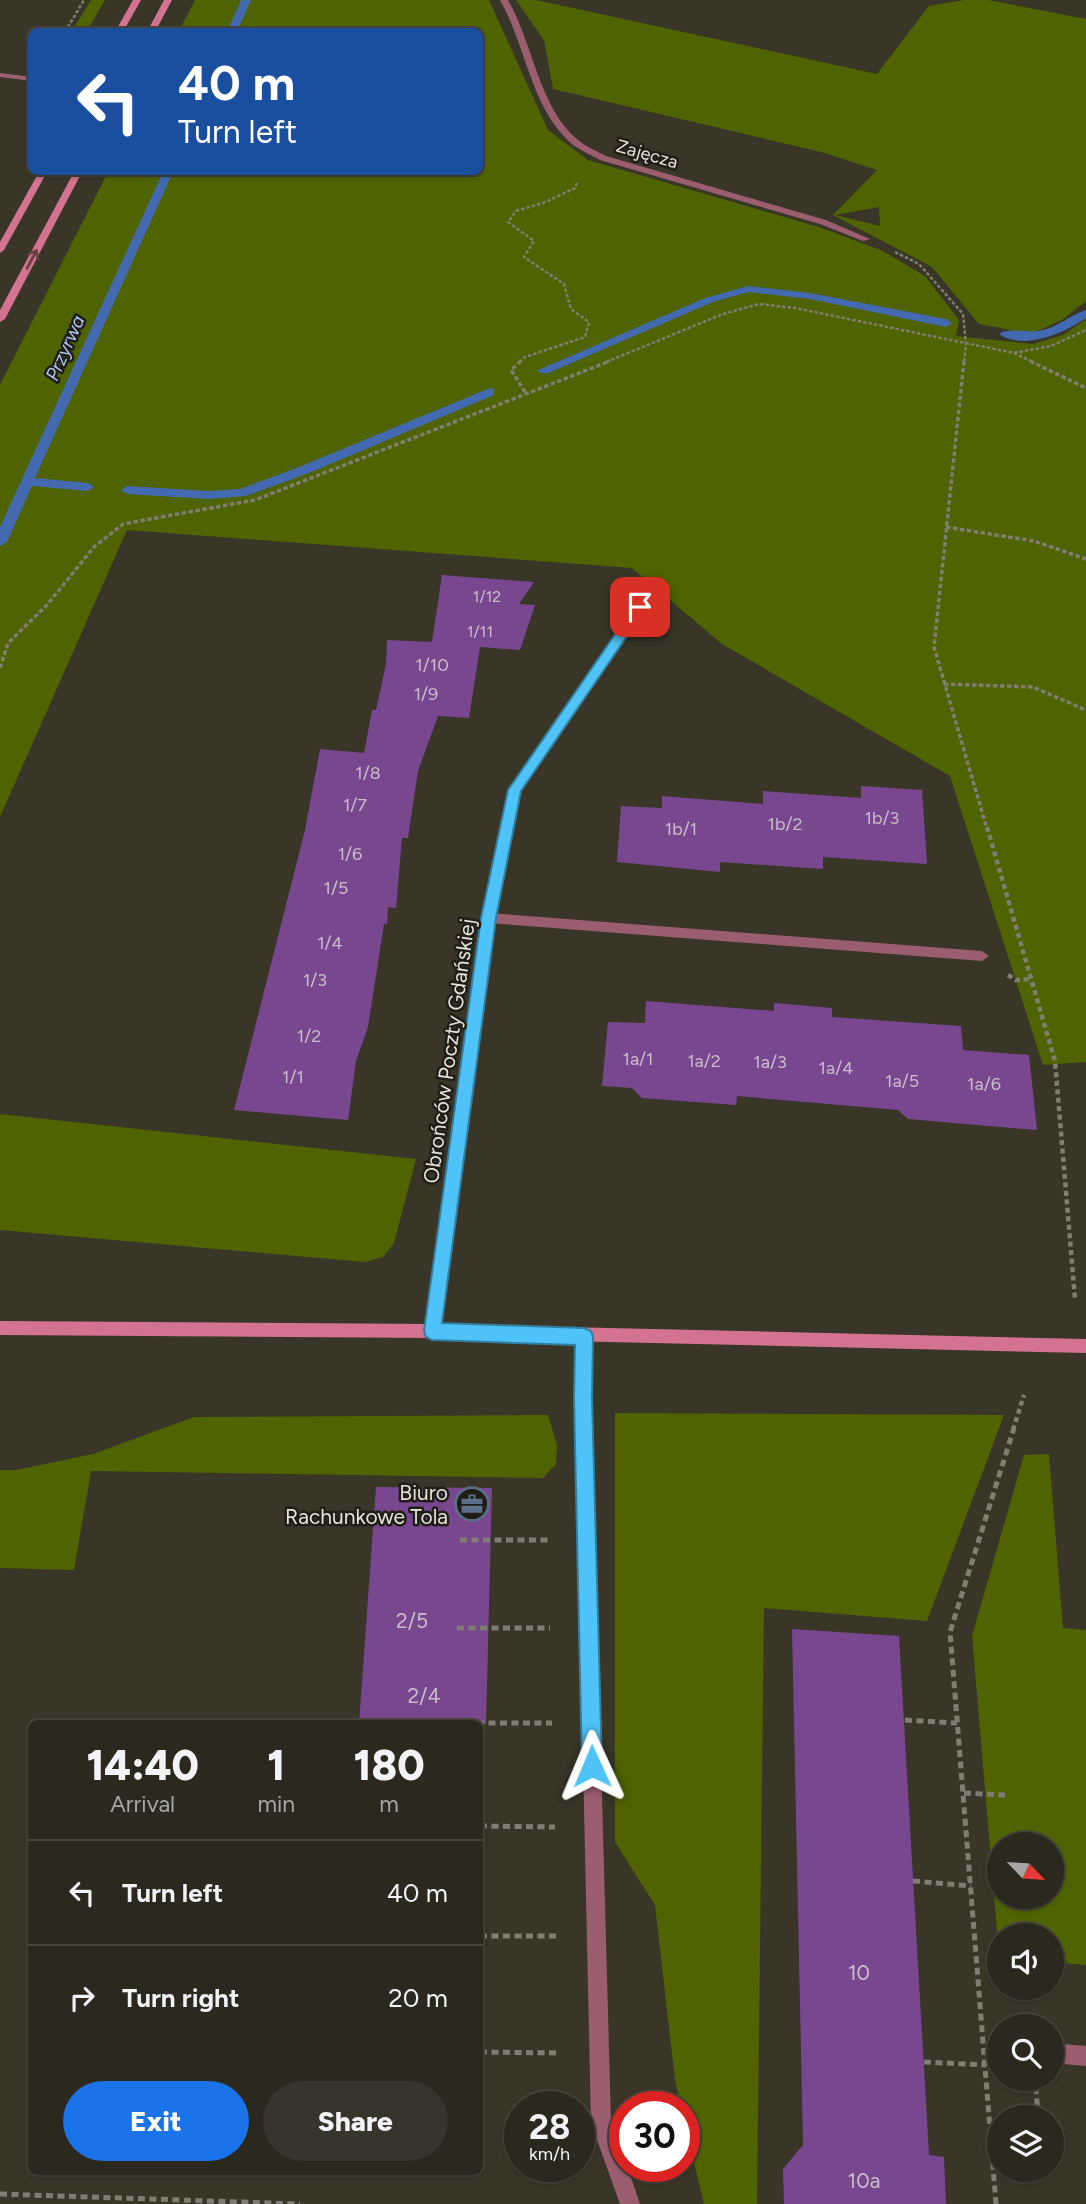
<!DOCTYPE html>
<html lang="en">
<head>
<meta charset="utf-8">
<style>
	:root { --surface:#2b281e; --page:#37342b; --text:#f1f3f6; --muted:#a6a6a4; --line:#47443c; --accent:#1a73e8 }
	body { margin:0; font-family:Figtree,sans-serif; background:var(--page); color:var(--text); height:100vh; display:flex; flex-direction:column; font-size:26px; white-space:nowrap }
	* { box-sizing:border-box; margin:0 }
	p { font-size:23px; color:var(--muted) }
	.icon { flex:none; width:38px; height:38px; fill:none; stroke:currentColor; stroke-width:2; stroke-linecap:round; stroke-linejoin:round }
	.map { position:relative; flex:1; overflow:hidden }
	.drawer { position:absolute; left:28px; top:1720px; width:455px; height:455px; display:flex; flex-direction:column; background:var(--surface); border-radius:10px; box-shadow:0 2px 5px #0004,0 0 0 2px var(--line) }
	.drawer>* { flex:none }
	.top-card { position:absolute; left:28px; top:28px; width:455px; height:147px; border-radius:10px; box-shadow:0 2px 5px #0004,0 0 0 2px var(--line); background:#1a4fa0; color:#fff; overflow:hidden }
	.needle { width:46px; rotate:115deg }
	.controls { position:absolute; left:987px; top:1832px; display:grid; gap:14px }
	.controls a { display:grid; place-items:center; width:77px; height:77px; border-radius:50%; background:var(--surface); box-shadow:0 2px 5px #0004,0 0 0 2px var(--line); font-size:35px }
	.speed { position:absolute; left:504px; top:2091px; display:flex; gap:14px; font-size:35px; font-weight:700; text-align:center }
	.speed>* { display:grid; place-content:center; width:91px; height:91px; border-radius:50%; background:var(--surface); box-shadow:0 2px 5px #0004,0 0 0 2px var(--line); line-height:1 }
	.speed small { font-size:18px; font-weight:400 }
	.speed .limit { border:10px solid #d22; background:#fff; color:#111 }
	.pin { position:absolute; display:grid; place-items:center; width:60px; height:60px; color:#fff; margin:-30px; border-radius:14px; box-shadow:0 4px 10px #0006 }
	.me { position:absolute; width:77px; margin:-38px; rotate:359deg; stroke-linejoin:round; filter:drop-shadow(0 0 5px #0008) }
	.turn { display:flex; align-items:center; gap:24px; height:147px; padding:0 35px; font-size:32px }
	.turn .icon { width:91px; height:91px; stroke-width:2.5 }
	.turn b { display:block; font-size:49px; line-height:60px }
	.eta { display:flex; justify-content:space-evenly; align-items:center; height:119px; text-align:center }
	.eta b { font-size:42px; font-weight:800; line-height:49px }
	.cta { display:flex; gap:14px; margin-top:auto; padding:14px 35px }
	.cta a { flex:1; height:80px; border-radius:42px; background:var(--accent); color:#fff; font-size:28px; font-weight:800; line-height:80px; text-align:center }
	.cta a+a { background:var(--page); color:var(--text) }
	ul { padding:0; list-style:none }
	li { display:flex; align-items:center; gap:21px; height:105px; padding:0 35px; border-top:2px solid var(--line) }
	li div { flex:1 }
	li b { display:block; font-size:26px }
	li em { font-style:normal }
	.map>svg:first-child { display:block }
	.green { fill:#4f6301; fill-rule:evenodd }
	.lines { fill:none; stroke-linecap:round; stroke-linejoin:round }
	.stream { fill:#4369b1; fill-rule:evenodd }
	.building { fill:#784790 }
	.path-far3 { stroke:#807d72; stroke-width:2.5; stroke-dasharray:3.5 2; stroke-linecap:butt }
	.path-far2 { stroke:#807d72; stroke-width:3.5; stroke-dasharray:4.5 2.5; stroke-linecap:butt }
	.path-far1 { stroke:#807d72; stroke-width:4.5; stroke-dasharray:5 3.5; stroke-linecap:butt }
	.path { stroke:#807d72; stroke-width:5; stroke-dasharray:7 4.5; stroke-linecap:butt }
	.lane { fill:#9b5e71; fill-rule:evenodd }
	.street { fill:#9b5e71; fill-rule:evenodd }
	.secondary { fill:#d37391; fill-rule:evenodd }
	.oneway { stroke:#674048 }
	.route { fill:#4fc3f7; stroke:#337fa1; stroke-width:2 }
	.labels { text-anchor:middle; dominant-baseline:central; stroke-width:5; stroke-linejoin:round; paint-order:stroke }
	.far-number-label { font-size:16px; fill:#cabcc8 }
	.far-street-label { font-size:18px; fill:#e5e3da; stroke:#1f1e17 }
	.number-label { font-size:18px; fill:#cabcc8 }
	.far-water-label { font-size:19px; font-style:italic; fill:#afc5ed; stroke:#1f1e17 }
	.street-label { font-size:21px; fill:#e5e3da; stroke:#1f1e17 }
	.poi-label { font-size:21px; fill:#e5e3da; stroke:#1f1e17; text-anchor:end }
	.near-number-label { font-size:21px; fill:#cabcc8 }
</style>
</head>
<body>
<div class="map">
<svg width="1086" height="2204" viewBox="0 0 1086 2204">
	<rect width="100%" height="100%" fill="#393628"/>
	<path class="green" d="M 91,0 L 105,0 L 87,31 L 72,31 Z
		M 195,0 L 489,0 L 548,130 L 588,160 L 819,227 L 883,251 L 925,276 L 959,320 L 956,336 L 1033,344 L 1063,335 L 1086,319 L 1086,1062 L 1043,1065 L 950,776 L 722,644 L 632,568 L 127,530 L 0,817 L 0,385 L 108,172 L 480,172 L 480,32 L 179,31 Z
		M 516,0 L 536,0 L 877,74 L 929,6 L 964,0 L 988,0 L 1086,19 L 1086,301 L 1062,320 L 1031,334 L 979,324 L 932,267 L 833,215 L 877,170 L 821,152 L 553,89 L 544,40 ZM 879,207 L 880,226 L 835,215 Z
		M 0,1114 L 416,1159 L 394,1243 L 383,1257 L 365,1262 L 0,1230 Z
		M 615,1413 L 1004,1415 L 927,1621 L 764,1608 L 757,2204 L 704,2204 L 684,2121 L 684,2107 L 681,2107 L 675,2080 L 655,1905 L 615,1842 Z
		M 548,1415 L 557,1445 L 556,1464 L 543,1478 L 91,1471 L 74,1570 L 0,1568 L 0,1470 L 16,1470 L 93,1454 L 194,1417 Z
		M 1049,1454 L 1063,1628 L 1086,1630 L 1086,1965 L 1052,1962 L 1052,1936 L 999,1936 L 999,1954 L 972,1636 L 1024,1455 ZM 999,1844 L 1052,1844 L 1052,1897 L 999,1897 Z"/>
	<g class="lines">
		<path class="stream" d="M 241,0 L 251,0 L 237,32 L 227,32 Z
			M 163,172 L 173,172 L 35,478 L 88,483 L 94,487 L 88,491 L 32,486 L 7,542 L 0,546 L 0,527 Z
			M 748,286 L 810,293 L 946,319 L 952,323 L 946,327 L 810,299 L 748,292 L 713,302 L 546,374 L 536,371 L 705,298 Z
			M 1086,310 L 1086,318 C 1065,333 1023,351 999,334 C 1008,327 1026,333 1039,331 C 1057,328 1070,315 1086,310 Z
			M 490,388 L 494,389 L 494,395 L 309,473 L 246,496 L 208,499 L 127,494 L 121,490 L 127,486 L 208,491 L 240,489 L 299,467 Z"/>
	</g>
	<path class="building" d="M 442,575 L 534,582 L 519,604 L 535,605 L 520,650 L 480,647 L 469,718 L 438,716 L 418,771 L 408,838 L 402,838 L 396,908 L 388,907 L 387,924 L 384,924 L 368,1027 L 356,1061 L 348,1120 L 234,1110 L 305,830 L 320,749 L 364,753 L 372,710 L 376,710 L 386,664 L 387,640 L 432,642 Z
		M 861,786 L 922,790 L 927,864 L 823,857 L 823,869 L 720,862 L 720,872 L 617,862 L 621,806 L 662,808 L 662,796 L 763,804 L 763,791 L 861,798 Z
		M 646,1001 L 774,1011 L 774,1003 L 832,1008 L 832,1017 L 961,1026 L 963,1050 L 1029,1055 L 1037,1130 L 908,1119 L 898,1110 L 737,1096 L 736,1105 L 642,1098 L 632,1088 L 602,1086 L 608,1022 L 645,1023 Z
		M 376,1487 L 492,1488 L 486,1724 L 359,1724 Z
		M 792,1629 L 899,1636 L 929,2155 L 944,2157 L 946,2204 L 784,2204 L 783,2169 L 803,2145 Z"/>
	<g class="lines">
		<path class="path-far3" d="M 65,32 L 84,0
			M 895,252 L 919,264 L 963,314 L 966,345 L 964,362
			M 1014,353 L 1051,346 L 1086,330
			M 519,362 L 525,357 L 585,337 L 589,322 L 571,309 L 564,284 L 524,257 L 534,241 L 508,222 L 516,211 L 543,203 L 575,188 L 577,183
			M 606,362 L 723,314 L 759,304 L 795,308 L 1014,353 L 1033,362"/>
		<path class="path-far2" d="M 521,361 L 511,370 L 527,395
			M 964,361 L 934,647 L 987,829
			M 1030,361 L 1086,388
			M 946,527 L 1034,541 L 1086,559
			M 0,668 L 8,643 L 47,605 L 94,547 L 123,524 L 255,500 L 610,361
			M 944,684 L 1033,687 L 1086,710"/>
		<path class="path-far1" d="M 987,827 L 1055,1061 L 1075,1299
			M 1008,975 L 1016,980 L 1031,979
			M 1013,1430 L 1024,1395"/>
		<path class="path" d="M 460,1540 L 550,1540
			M 457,1628 L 550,1628
			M 905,1720 L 957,1723
			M 454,1723 L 552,1723
			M 964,1793 L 1005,1795
			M 480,1826 L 555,1827
			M 913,1881 L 971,1886
			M 480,1936 L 558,1936
			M 480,2052 L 560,2053
			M 924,2062 L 986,2065
			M 1036,2087 L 1038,2118
			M 0,2194 L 300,2204
			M 996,2204 L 950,1632 L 1014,1428"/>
		<path class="lane" d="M 489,913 L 982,951 L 989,956 L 982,961 L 489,923 L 483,918 Z
			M 1052,2043 L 1086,2046 L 1086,2066 L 1052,2063 Z"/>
		<path class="street" d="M 500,0 L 508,0 C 533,43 539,108 578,140 C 586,147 597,151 606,156 L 826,220 L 870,239 L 863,241 L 820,224 L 600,160 C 591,155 580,150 572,144 C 531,109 526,45 500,0 Z
			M 0,73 L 32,77 L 32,81 L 0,77 Z
			M 641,603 L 647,607 L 645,610 L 521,791 L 495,918 L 440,1331 L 437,1336 L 432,1338 L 427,1336 L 424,1331 L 483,918 L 509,790 L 637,604 Z
			M 584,1330 L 589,1332 L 592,1337 L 591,1398 L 611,2123 L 625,2166 L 627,2166 L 640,2204 L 620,2204 L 591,2123 L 575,1398 L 576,1337 L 579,1332 Z"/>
		<path class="secondary" d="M 133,0 L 141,0 L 123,32 L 115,32 Z
			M 164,0 L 172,0 L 155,32 L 147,32 Z
			M 39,172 L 47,172 L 4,250 L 0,253 L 0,242 Z
			M 74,172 L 82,172 L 5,319 L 0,322 L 0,310 Z
			M 0,1321 L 432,1324 L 1086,1339 L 1086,1353 L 432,1338 L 0,1335 Z"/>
	</g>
	<defs><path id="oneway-shaft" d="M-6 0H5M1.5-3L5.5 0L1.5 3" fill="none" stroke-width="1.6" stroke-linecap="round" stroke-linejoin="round" transform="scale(1.75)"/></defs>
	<use class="oneway" href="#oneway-shaft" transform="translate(32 259) rotate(-62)"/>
	<path class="route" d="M 640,603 L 645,604 L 645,610 L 521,791 L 496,918 L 442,1323 L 584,1328 L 591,1331 L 593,1337 L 592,1398 L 602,1766 L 599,1773 L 592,1776 L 585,1773 L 582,1766 L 574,1398 L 575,1345 L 432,1340 L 426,1337 L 424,1331 L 481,918 L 508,790 L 636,604 Z"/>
	<defs>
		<symbol id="office-ring" viewBox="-11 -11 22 22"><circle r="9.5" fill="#1f1e17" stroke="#5c6f8a" stroke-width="1.5"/><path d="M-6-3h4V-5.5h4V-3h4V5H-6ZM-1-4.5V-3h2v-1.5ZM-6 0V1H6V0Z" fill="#5c6f8a"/></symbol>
	</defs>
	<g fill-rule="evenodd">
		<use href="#office-ring" x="453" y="1485" width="38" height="38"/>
	</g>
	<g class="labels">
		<g class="far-number-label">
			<text x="487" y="596">1/12</text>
			<text x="480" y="631">1/11</text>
		</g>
		<g class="far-street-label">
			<text transform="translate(647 154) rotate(16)">Zajęcza</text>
		</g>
		<g class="number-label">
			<text x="432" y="665">1/10</text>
			<text x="426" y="694">1/9</text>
			<text x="368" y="773">1/8</text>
			<text x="355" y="805">1/7</text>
			<text x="882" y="818">1b/3</text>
			<text x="785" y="824">1b/2</text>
			<text x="681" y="829">1b/1</text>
			<text x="350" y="854">1/6</text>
			<text x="336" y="888">1/5</text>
			<text x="330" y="943">1/4</text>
			<text x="315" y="980">1/3</text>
			<text x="309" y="1036">1/2</text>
			<text x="638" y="1059">1a/1</text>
			<text x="704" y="1061">1a/2</text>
			<text x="770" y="1062">1a/3</text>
			<text x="836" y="1068">1a/4</text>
			<text x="293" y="1077">1/1</text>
			<text x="902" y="1081">1a/5</text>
			<text x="984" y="1084">1a/6</text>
		</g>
		<g class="far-water-label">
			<text transform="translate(65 348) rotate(-66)">Przyrwa</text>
		</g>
		<g class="street-label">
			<text transform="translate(449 1051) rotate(-82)">Obrońców Poczty Gdańskiej</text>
		</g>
		<g class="poi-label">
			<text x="448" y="1492">Biuro<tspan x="448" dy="24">Rachunkowe Tola</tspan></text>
		</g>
		<g class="near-number-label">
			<text x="412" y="1620">2/5</text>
			<text x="424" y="1695">2/4</text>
			<text x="859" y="1972">10</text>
			<text x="864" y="2180">10a</text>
		</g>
	</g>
</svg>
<div class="controls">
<a><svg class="needle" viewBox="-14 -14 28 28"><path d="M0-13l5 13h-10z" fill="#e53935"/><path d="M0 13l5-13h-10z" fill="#a6a6a4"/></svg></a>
<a><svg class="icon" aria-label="sound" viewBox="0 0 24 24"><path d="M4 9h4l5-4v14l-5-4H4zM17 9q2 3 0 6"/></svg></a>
<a><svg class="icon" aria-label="search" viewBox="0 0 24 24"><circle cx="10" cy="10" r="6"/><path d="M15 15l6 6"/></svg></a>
<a><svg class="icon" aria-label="layers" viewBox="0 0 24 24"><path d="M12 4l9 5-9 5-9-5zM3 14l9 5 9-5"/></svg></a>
</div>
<div class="speed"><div>28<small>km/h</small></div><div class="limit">30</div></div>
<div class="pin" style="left:640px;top:607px;background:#d93025"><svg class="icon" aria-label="arrive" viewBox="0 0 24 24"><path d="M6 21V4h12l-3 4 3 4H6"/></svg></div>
<svg class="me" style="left:592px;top:1766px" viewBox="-20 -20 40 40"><path d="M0-17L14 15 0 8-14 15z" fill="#4fc3f7" stroke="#fff" stroke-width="4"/></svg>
<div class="top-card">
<div class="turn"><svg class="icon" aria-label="left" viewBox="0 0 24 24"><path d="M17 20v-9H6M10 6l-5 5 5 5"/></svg><div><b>40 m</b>Turn left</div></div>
</div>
<section class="drawer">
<div class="eta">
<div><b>14:40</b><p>Arrival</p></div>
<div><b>1</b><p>min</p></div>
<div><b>180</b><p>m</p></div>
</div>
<ul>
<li><svg class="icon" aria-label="left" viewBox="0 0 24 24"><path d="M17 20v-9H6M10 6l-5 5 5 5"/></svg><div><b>Turn left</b></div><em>40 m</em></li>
<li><svg class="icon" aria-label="right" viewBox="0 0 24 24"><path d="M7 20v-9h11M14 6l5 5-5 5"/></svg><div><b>Turn right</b></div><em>20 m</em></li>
</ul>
<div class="cta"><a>Exit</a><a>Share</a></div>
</section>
</div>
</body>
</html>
